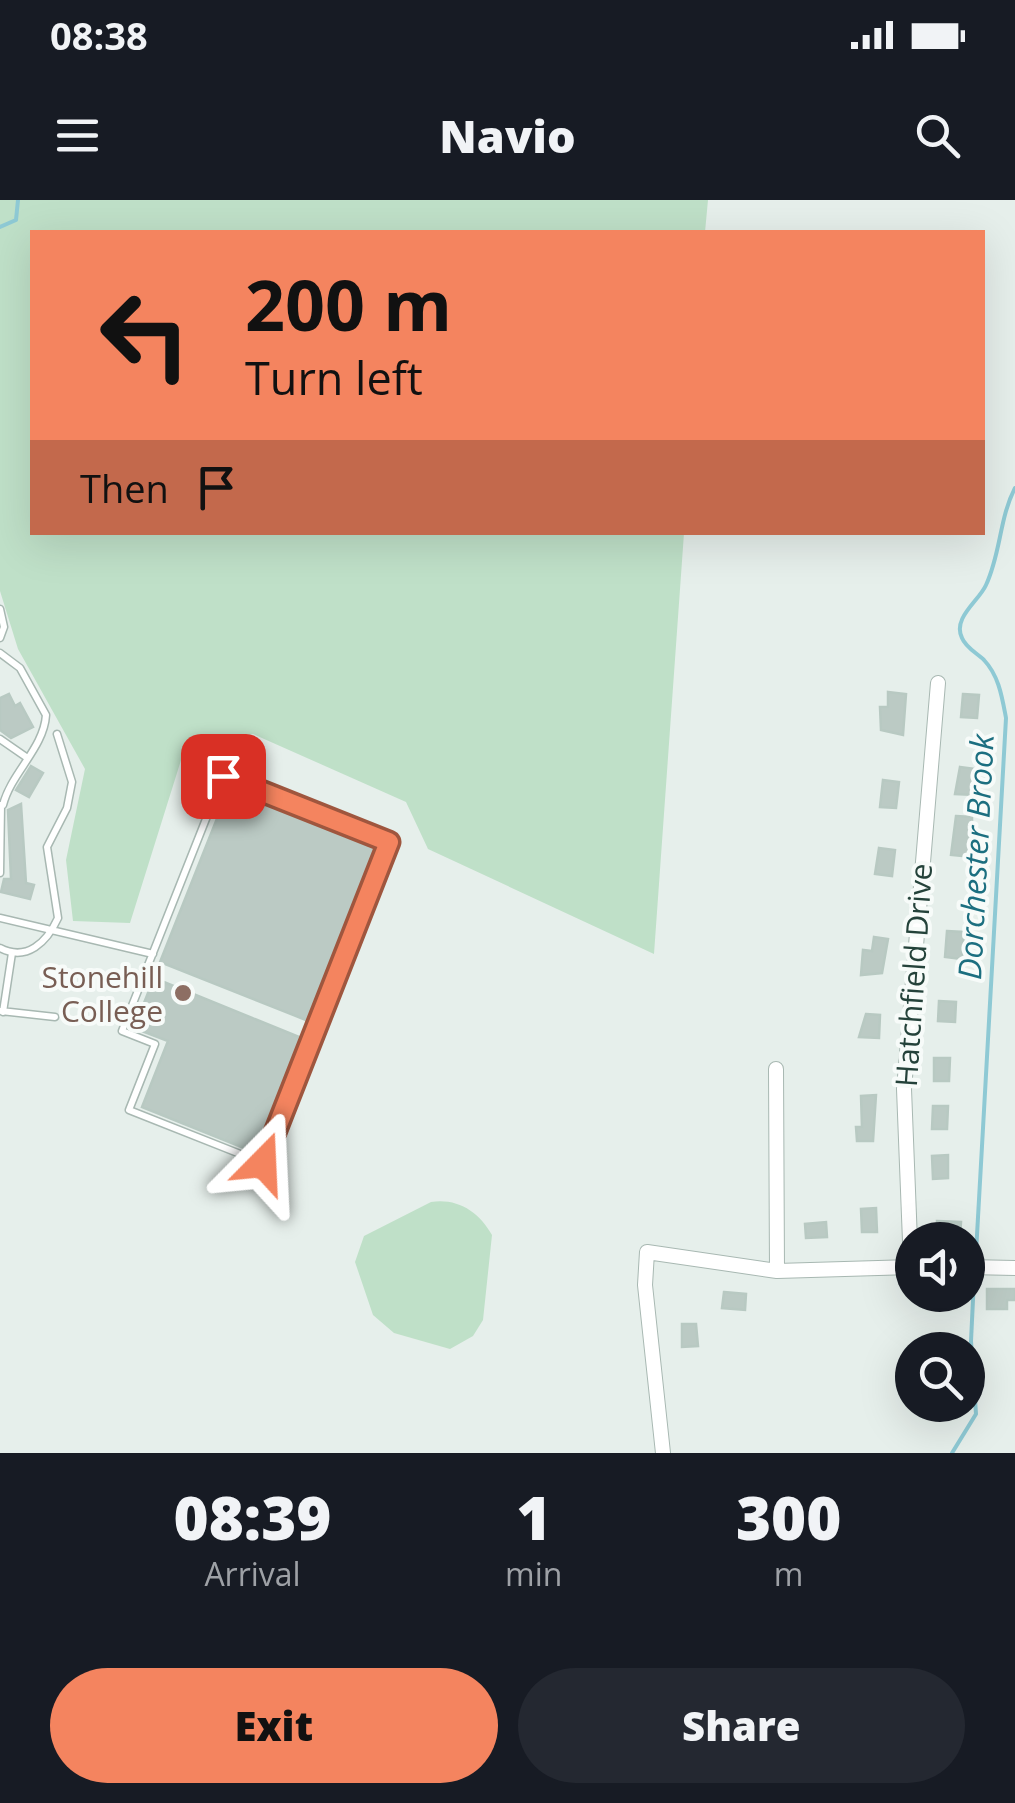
<!DOCTYPE html>
<html lang="en">
<head>
<meta charset="utf-8">
<style>
	:root { --surface:#171b24; --page:#242831; --text:#f1f3f6; --muted:#9ea1a6; --accent:#f4845f }
	body { margin:0; font-family:"Open Sans",sans-serif; background:var(--page); color:var(--text); height:100vh; display:flex; flex-direction:column; font-size:38px; white-space:nowrap }
	* { box-sizing:border-box; margin:0 }
	p { font-size:32px; color:var(--muted) }
	.icon { flex:none; width:55px; height:55px; fill:none; stroke:currentColor; stroke-width:2; stroke-linecap:round; stroke-linejoin:round }
	.map { position:relative; height:1253px; overflow:hidden }
	.drawer { display:flex; flex-direction:column; background:var(--surface); flex:1 }
	.drawer>* { flex:none }
	.banner { position:absolute; left:30px; top:30px; width:955px; height:305px; border-radius:0px; box-shadow:0 10px 40px #0002; background:#f4845f; color:#111; overflow:hidden }
	.controls { position:absolute; left:895px; top:1022px; display:grid; gap:20px }
	.controls a { display:grid; place-items:center; width:90px; height:90px; border-radius:50%; background:var(--surface); box-shadow:0 10px 40px #0002; font-size:50px }
	.pin { position:absolute; display:grid; place-items:center; width:85px; height:85px; color:#fff; margin:-42px; border-radius:20px; box-shadow:0 5px 15px #0006 }
	.me { position:absolute; width:110px; margin:-55px; rotate:21deg; stroke-linejoin:round; filter:drop-shadow(0 0 8px #0008) }
	.turn { display:flex; align-items:center; gap:35px; height:210px; padding:0 50px; font-size:45px }
	.turn .icon { width:130px; height:130px; stroke-width:2.5 }
	.turn b { display:block; font-size:70px; line-height:85px }
	.then { display:flex; align-items:center; height:95px; padding:0 50px; background:#0003; gap:20px; font-size:38px }
	.eta { display:flex; justify-content:space-evenly; align-items:center; height:170px; text-align:center }
	.eta b { font-size:60px; font-weight:800; line-height:70px }
	.cta { display:flex; gap:20px; margin-top:auto; padding:20px 50px }
	.cta a { flex:1; height:115px; border-radius:60px; background:var(--accent); color:#111; font-size:40px; font-weight:800; line-height:115px; text-align:center }
	.cta a+a { background:var(--page); color:var(--text) }
	.status { display:flex; justify-content:space-between; align-items:center; height:70px; padding:0 50px; background:var(--surface); direction:ltr }
	.status svg { height:28px; fill:currentColor }
	header { display:flex; justify-content:space-between; align-items:center; height:130px; padding:0 50px; background:var(--surface); font-size:45px; font-weight:800 }
	.map>svg:first-child { display:block }
	.green { fill:#bfe0c8 }
	.lines { fill:none; stroke-linecap:round; stroke-linejoin:round }
	.stream { stroke:#8ec9d4; stroke-width:4 }
	.building { fill:#bbcac4; stroke:#b8c9c2; stroke-width:2.5 }
	.service-casing { stroke:#a8b8b2; stroke-width:9 }
	.minor-casing { stroke:#a8b8b2; stroke-width:16 }
	.service { stroke:#fff; stroke-width:6 }
	.minor { stroke:#fff; stroke-width:14 }
	.route-casing { stroke:#9f563e; stroke-width:25 }
	.route { stroke:#f4845f; stroke-width:18 }
	.education-dot { fill:#8d6e63; stroke:#f7fbf9; stroke-width:4 }
	.labels { text-anchor:middle; dominant-baseline:central; stroke-width:8; stroke-linejoin:round; paint-order:stroke }
	.street-label { font-size:30px; fill:#24423a; stroke:#f7fbf9 }
	.education-label { font-size:30px; fill:#785e54; stroke:#f7fbf9; text-anchor:end }
	.water-label { font-size:32px; font-style:italic; fill:#1c6f80; stroke:#f7fbf9 }
</style>
</head>
<body>
<div class="status"><b>08:38</b><svg viewBox="0 0 49 12"><path d="M0 12V9h3v3zM5 12V6h3v6zM10 12V3h3v9zM15 12V0h3v12zM26 1h20v11H26zM47 4h2v5h-2z"/></svg></div>
<header><svg class="icon" aria-label="menu" viewBox="0 0 24 24"><path d="M4 6h16M4 12h16M4 18h16"/></svg>Navio<svg class="icon" aria-label="search" viewBox="0 0 24 24"><circle cx="10" cy="10" r="6"/><path d="M15 15l6 6"/></svg></header>
<div class="map">
<svg width="1015" height="1253" viewBox="0 0 1015 1253">
	<rect width="100%" height="100%" fill="#e6efeb"/>
	<path class="green" d="M 0,0 L 708,0 L 705,32 L 32,32 L 32,332 L 684,333 L 654,754 L 428,649 L 406,602 L 253,534 L 182,557 L 130,723 L 73,721 L 66,660 L 85,569 L 18,449 L 0,391 Z
		M 431,1002 C 458,998 479,1012 492,1035 L 483,1120 L 473,1136 L 450,1149 L 394,1133 L 373,1115 L 355,1062 L 364,1036 Z"/>
	<g class="lines">
		<path class="stream" d="M 0,27 L 16,20 L 18,0
			M 976,1053 L 1006,518 C 1002,497 999,476 984,460 C 977,453 966,448 962,438 C 952,418 979,401 986,385 C 1001,353 999,319 1015,288
			M 952,1253 L 976,1214 L 971,1141 L 974,1079"/>
	</g>
	<path class="building" d="M 888,492 L 906,494 L 903,535 L 881,530 L 880,507 L 888,507 Z
		M 9,494 L 15,506 L 20,503 L 33,527 L 11,538 L 0,530 L 0,498 Z
		M 963,494 L 979,495 L 977,518 L 961,517 Z
		M 31,566 L 43,573 L 29,597 L 16,590 Z
		M 960,567 L 976,569 L 975,595 L 955,594 Z
		M 883,580 L 899,582 L 896,608 L 880,607 Z
		M 230,586 L 380,646 L 311,822 L 160,762 Z
		M 21,604 L 26,683 L 34,685 L 30,699 L 1,692 L 4,679 L 11,679 L 8,610 Z
		M 956,616 L 972,617 L 972,657 L 951,655 Z
		M 879,648 L 895,650 L 892,676 L 875,674 Z
		M 947,731 L 964,732 L 962,759 L 945,757 Z
		M 874,737 L 888,739 L 882,773 L 861,775 L 863,750 L 872,751 Z
		M 154,778 L 304,839 L 259,954 L 142,907 L 168,841 L 134,828 Z
		M 939,801 L 956,802 L 955,822 L 938,821 Z
		M 866,814 L 880,815 L 879,838 L 859,837 Z
		M 934,858 L 950,858 L 949,881 L 934,881 Z
		M 876,895 L 873,941 L 857,941 L 856,927 L 862,927 L 861,896 Z
		M 933,906 L 948,906 L 947,929 L 932,929 Z
		M 948,955 L 948,978 L 933,979 L 932,956 Z
		M 876,1008 L 877,1032 L 862,1032 L 861,1009 Z
		M 937,1021 L 961,1022 L 960,1037 L 937,1036 Z
		M 826,1022 L 827,1037 L 806,1038 L 805,1024 Z
		M 987,1089 L 1015,1089 L 1015,1100 L 1007,1100 L 1007,1109 L 987,1109 Z
		M 724,1092 L 746,1094 L 745,1110 L 722,1108 Z
		M 682,1124 L 696,1124 L 698,1146 L 682,1147 Z"/>
	<g class="lines">
		<defs>
			<path id="service" d="M 0,409 L 4,427 L 0,438
				M 0,453 L 20,468 L 46,515 C 44,548 11,573 3,605
				M 0,539 L 26,557
				M 223,576 L 389,642 L 263,963 L 129,910 L 155,844 L 122,831 Z
				M 0,673 L 1,605
				M 0,718 L 153,754
				M 0,748 C 27,762 47,742 58,718 L 47,647 L 67,608 L 72,582 L 57,534
				M 1,811 L 55,817
				M 3,812 L 12,753"/>
			<path id="minor" d="M 776,869 L 777,1071
				M 911,1067 L 904,889 L 938,483
				M 968,1067 L 1015,1068
				M 663,1253 L 645,1085 L 647,1052 L 777,1071 L 912,1067"/>
		</defs>
		<use href="#service" class="service-casing"/>
		<use href="#minor" class="minor-casing"/>
		<use href="#service" class="service"/>
		<use href="#minor" class="minor"/>
	</g>
	<g class="lines">
		<defs>
			<path id="route" d="M 223,576 L 389,642 L 263,963"/>
		</defs>
		<use href="#route" class="route-casing"/>
		<use href="#route" class="route"/>
	</g>
	<circle class="education-dot" cx="183" cy="793" r="10"/>
	<g class="labels">
		<g class="street-label">
			<text transform="translate(913 775) rotate(-86)">Hatchfield Drive</text>
		</g>
		<g class="education-label">
			<text x="163" y="776">Stonehill<tspan x="163" dy="34">College</tspan></text>
		</g>
		<g class="water-label">
			<text transform="translate(975 657) rotate(-87)">Dorchester Brook</text>
		</g>
	</g>
</svg>
<div class="controls">
<a><svg class="icon" aria-label="sound" viewBox="0 0 24 24"><path d="M4 9h4l5-4v14l-5-4H4zM17 9q2 3 0 6"/></svg></a>
<a><svg class="icon" aria-label="search" viewBox="0 0 24 24"><circle cx="10" cy="10" r="6"/><path d="M15 15l6 6"/></svg></a>
</div>
<div class="pin" style="left:223px;top:576px;background:#d93025"><svg class="icon" aria-label="arrive" viewBox="0 0 24 24"><path d="M6 21V4h12l-3 4 3 4H6"/></svg></div>
<svg class="me" style="left:263px;top:963px" viewBox="-20 -20 40 40"><path d="M0-17L14 15 0 8-14 15z" fill="#f4845f" stroke="#fff" stroke-width="4"/></svg>
<div class="banner">
<div class="turn"><svg class="icon" aria-label="left" viewBox="0 0 24 24"><path d="M17 20v-9H6M10 6l-5 5 5 5"/></svg><div><b>200 m</b>Turn left</div></div>
<div class="then">Then<svg class="icon" aria-label="arrive" viewBox="0 0 24 24"><path d="M6 21V4h12l-3 4 3 4H6"/></svg></div>
</div>
</div>
<section class="drawer">
<div class="eta">
<div><b>08:39</b><p>Arrival</p></div>
<div><b>1</b><p>min</p></div>
<div><b>300</b><p>m</p></div>
</div>
<div class="cta"><a>Exit</a><a>Share</a></div>
</section>
</body>
</html>
